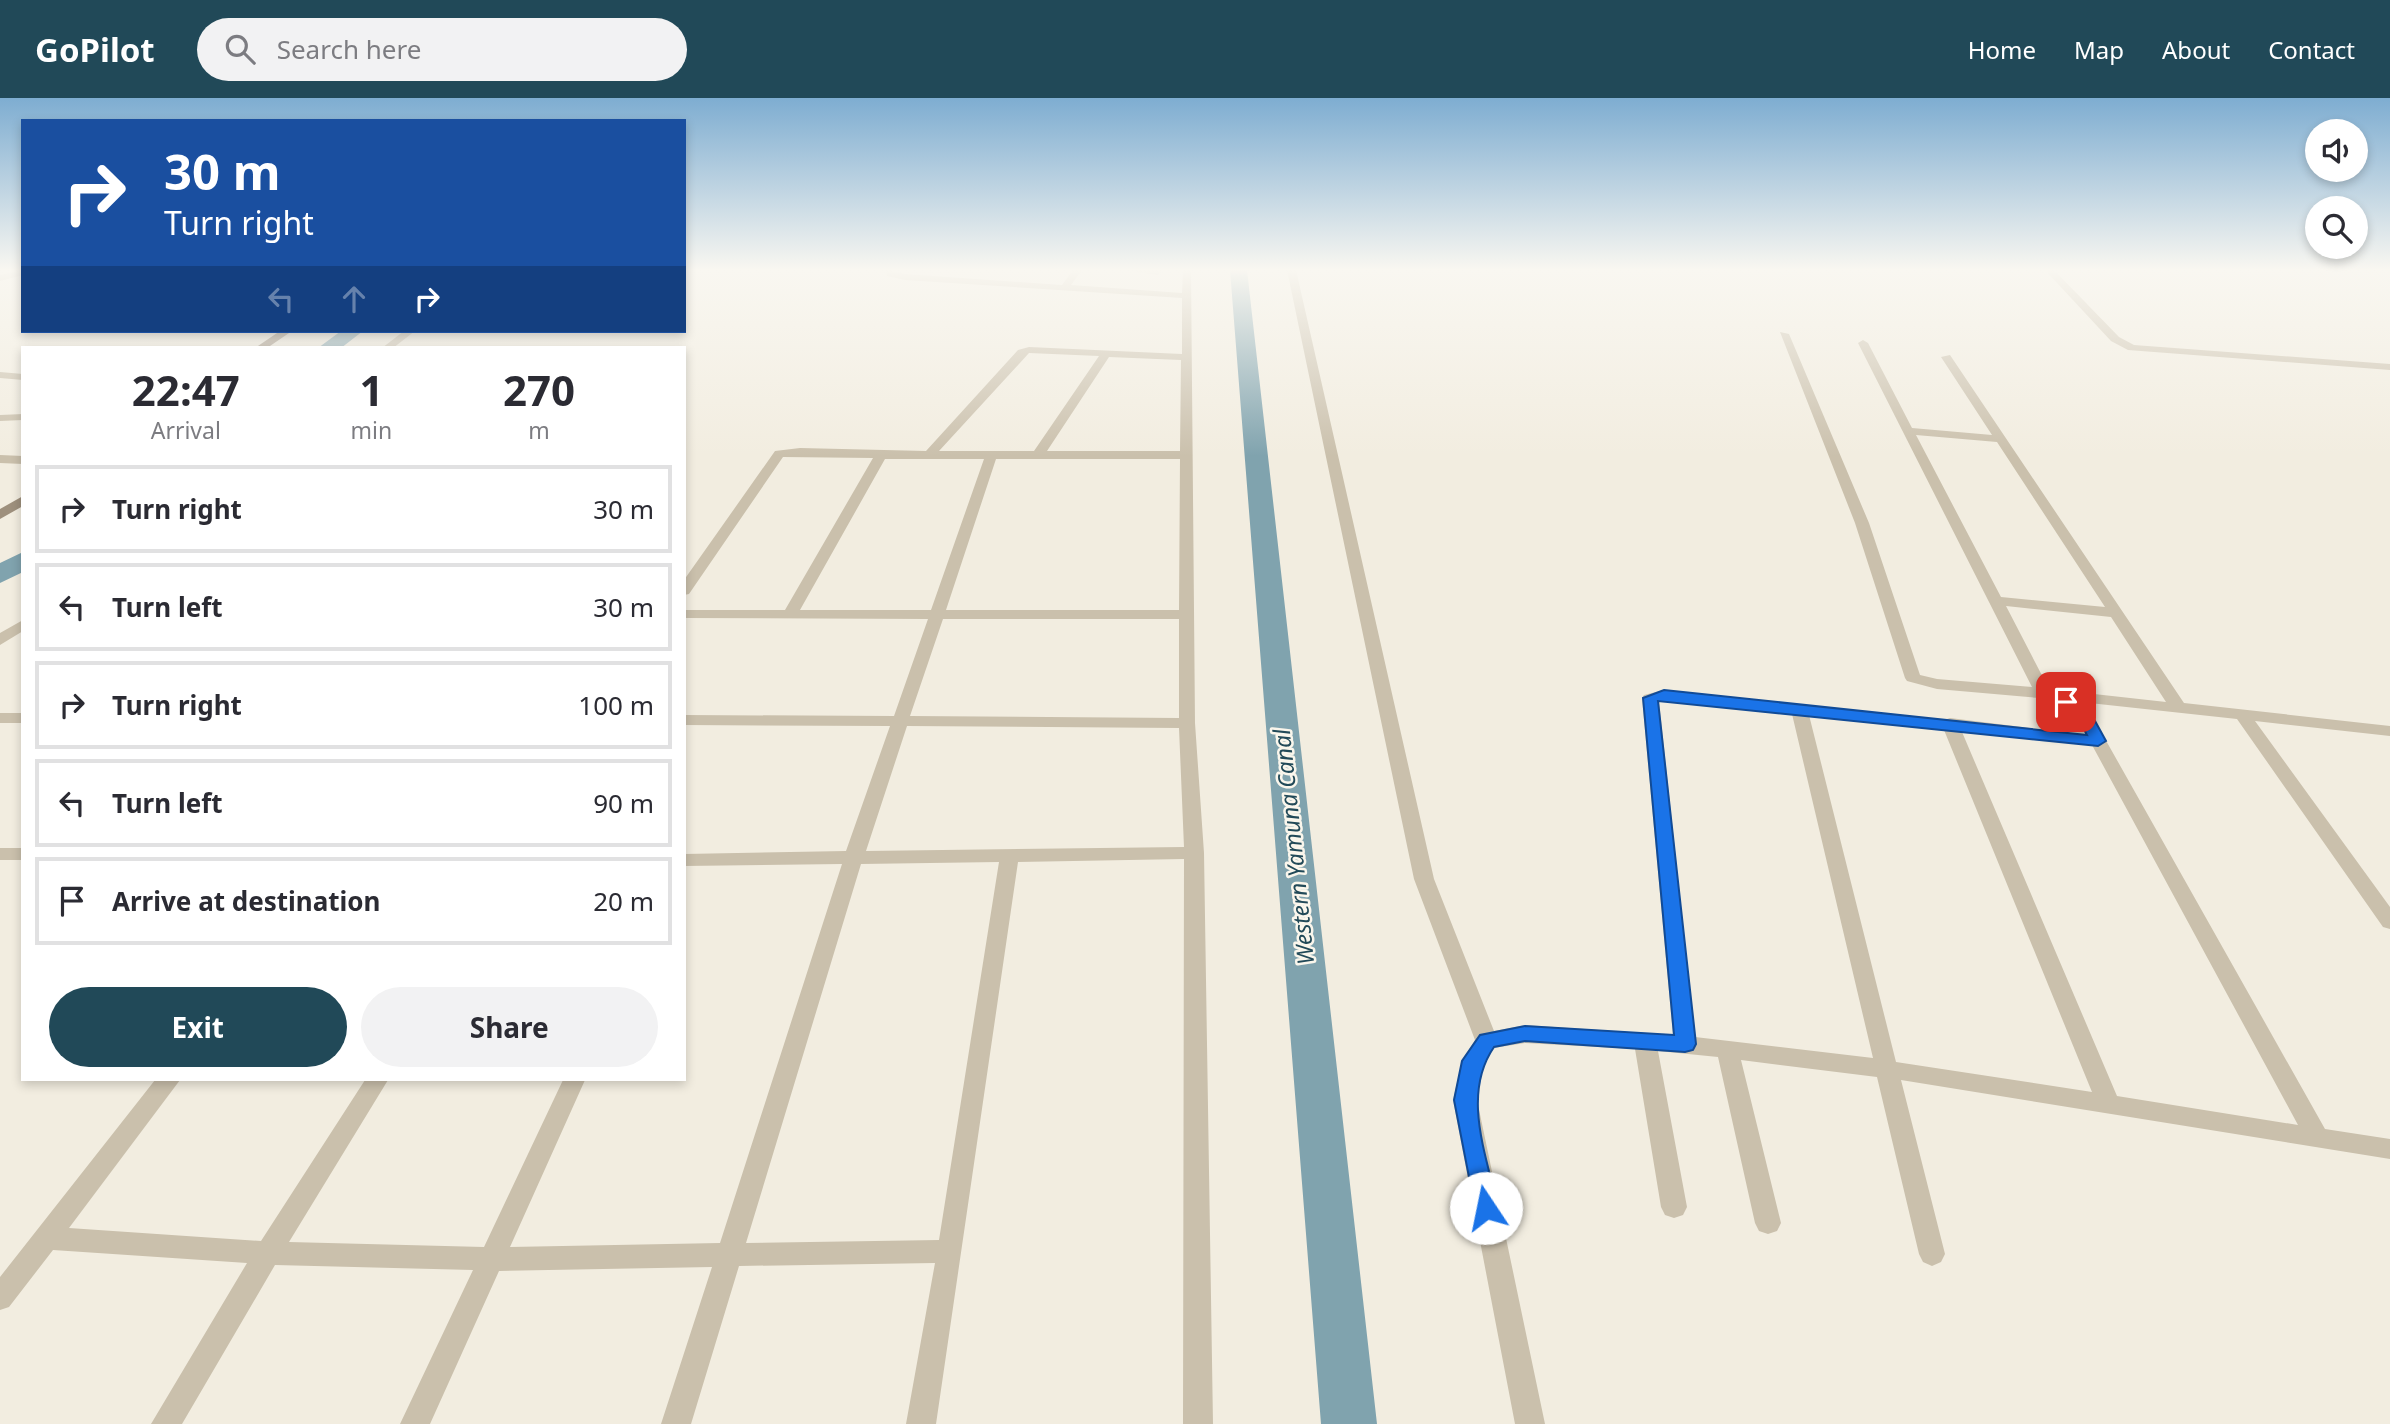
<!DOCTYPE html>
<html lang="en">
<head>
<meta charset="utf-8">
<style>
	:root { --surface:#fff; --page:#f2f2f3; --text:#2b2b33; --muted:#7c7c81; --line:#e1e1e2; --accent:#214958 }
	body { margin:0; font-family:"Noto Sans",sans-serif; background:var(--page); color:var(--text); height:100vh; display:flex; flex-direction:column; font-size:26px; white-space:nowrap }
	* { box-sizing:border-box; margin:0 }
	p { font-size:23px; color:var(--muted) }
	.icon { flex:none; width:38px; height:38px; fill:none; stroke:currentColor; stroke-width:2; stroke-linecap:round; stroke-linejoin:round }
	.map { position:relative; flex:1; overflow:hidden }
	.drawer { position:absolute; left:21px; top:248px; width:665px; height:735px; display:flex; flex-direction:column; background:var(--surface); border-radius:0px; box-shadow:0 4px 10px #0003 }
	.drawer>* { flex:none }
	.banner { position:absolute; left:21px; top:21px; width:665px; height:214px; border-radius:0px; box-shadow:0 4px 10px #0003; background:#1a4fa0; color:#fff; overflow:hidden }
	.tools { position:absolute; left:2305px; top:21px; display:grid; gap:14px }
	.tools a { display:grid; place-items:center; width:63px; height:63px; border-radius:50%; background:var(--surface); box-shadow:0 4px 10px #0003; font-size:35px }
	.pin { position:absolute; display:grid; place-items:center; width:60px; height:60px; color:#fff; margin:-30px; border-radius:14px; box-shadow:0 4px 10px #0006 }
	.me { position:absolute; width:77px; margin:-38px; rotate:349deg; stroke-linejoin:round; filter:drop-shadow(0 0 5px #0008) }
	.turn { display:flex; align-items:center; gap:24px; height:147px; padding:0 28px; font-size:32px }
	.turn .icon { width:91px; height:91px; stroke-width:2.5 }
	.turn b { display:block; font-size:49px; line-height:60px }
	.lanes { display:flex; align-items:center; height:66px; padding:0 28px; background:#0003; justify-content:center; gap:35px; direction:ltr }
	.lanes .off { opacity:.35 }
	.eta { display:flex; justify-content:space-evenly; align-items:center; height:119px; text-align:center }
	.eta b { font-size:42px; font-weight:700; line-height:49px }
	.action { display:flex; gap:14px; margin-top:auto; padding:14px 28px }
	.action a { flex:1; height:80px; border-radius:42px; background:var(--accent); color:#fff; font-size:28px; font-weight:700; line-height:80px; text-align:center }
	.action a+a { background:var(--page); color:var(--text) }
	ul { padding:0; list-style:none }
	li { display:flex; align-items:center; gap:21px; height:88px; margin:0 14px 10px; padding:0 14px; border:4px solid var(--line); border-radius:0px }
	li div { flex:1 }
	li b { display:block; font-size:26px }
	li em { font-style:normal }
	header { display:flex; align-items:center; gap:42px; box-sizing:border-box; height:98px; padding:0 35px; background:var(--accent); color:#fff }
	header strong { font-size:33px }
	nav { display:flex; gap:38px; margin-inline-start:auto; font-size:24px }
	.search { width:490px; height:63px; background:var(--page); display:flex; align-items:center; gap:18px; box-sizing:border-box; padding:0 24px; border-radius:38px; color:var(--muted); font-size:26px }
	.map>svg:first-child { display:block }
	.lines { fill:none; stroke-linecap:round; stroke-linejoin:round }
	.canal { fill:#80a3ae; fill-rule:evenodd }
	.minor { fill:#cac0ac; fill-rule:evenodd }
	.secondary { fill:#9e907d; fill-rule:evenodd }
	.route { fill:#1a73e8; stroke:#114b97; stroke-width:2 }
	.labels { text-anchor:middle; dominant-baseline:central; stroke-width:5; stroke-linejoin:round; paint-order:stroke }
	.water-label { font-size:23px; font-style:italic; fill:#214958; stroke:#faf6ec }
</style>
</head>
<body>
<header>
<strong>GoPilot</strong>
<div class="search"><svg class="icon" aria-label="search" viewBox="0 0 24 24"><circle cx="10" cy="10" r="6"/><path d="M15 15l6 6"/></svg>Search here</div>
<nav><a>Home</a><a>Map</a><a>About</a><a>Contact</a></nav>
</header>
<div class="map">
<svg width="2390" height="1326" viewBox="0 0 2390 1326">
	<rect width="100%" height="100%" fill="#f2ede0"/>
	<g class="lines">
		<path class="canal" d="M 1230,172 L 1247,172 L 1377,1326 L 1321,1326 Z
			M 341,233 L 363,233 L 341,250 L 318,250 Z
			M 23,454 L 23,474 L 0,485 L 0,465 Z"/>
		<path class="minor" d="M 23,172 L 23,177 L 0,183 L 0,177 Z
			M 886,172 L 905,176 L 1062,187 L 1073,172 L 1082,172 L 1071,187 L 1182,195 L 1183,172 L 1191,172 L 1195,625 L 1204,755 L 1213,1326 L 1183,1326 L 1184,761 L 1018,764 L 936,1326 L 906,1326 L 935,1165 L 739,1168 L 691,1326 L 661,1326 L 712,1169 L 499,1173 L 430,1326 L 400,1326 L 473,1172 L 275,1167 L 182,1326 L 151,1326 L 247,1165 L 53,1152 L 9,1209 L 0,1212 L 0,1179 L 155,982 L 180,982 L 69,1130 L 261,1143 L 365,982 L 388,982 L 289,1144 L 484,1149 L 563,982 L 585,982 L 510,1149 L 720,1145 L 842,766 L 684,768 L 684,756 L 846,753 L 890,628 L 684,627 L 684,617 L 894,618 L 928,521 L 684,520 L 684,512 L 785,512 L 873,360 L 783,359 L 689,496 L 684,497 L 684,482 L 775,353 L 800,350 L 926,353 L 1018,252 L 1029,249 L 1182,256 L 1182,200 L 905,182 L 887,178 ZM 1029,255 L 1099,258 L 1034,353 L 939,353 ZM 1109,259 L 1181,262 L 1180,353 L 1047,353 ZM 885,361 L 984,361 L 931,512 L 800,512 ZM 996,361 L 1180,361 L 1179,512 L 946,512 ZM 943,521 L 1179,521 L 1179,620 L 910,618 ZM 907,628 L 1179,630 L 1184,749 L 866,753 ZM 999,764 L 939,1142 L 746,1145 L 861,766 Z
			M 1127,172 L 1160,172 L 1161,174 L 1157,177 Z
			M 1287,172 L 1296,172 L 1434,781 L 1494,933 L 1525,927 L 1673,937 L 1642,600 L 1644,597 L 1664,592 L 1944,622 L 1950,620 L 2086,637 L 2076,619 L 2039,600 L 1937,591 L 1907,583 L 1905,580 L 1855,425 L 1780,234 L 1789,236 L 1869,425 L 1920,577 L 1937,581 L 2032,589 L 1858,245 L 1863,242 L 1868,245 L 1912,330 L 1992,337 L 1941,259 L 1950,257 L 2184,605 L 2390,628 L 2390,638 L 2255,623 L 2390,809 L 2390,831 L 2383,829 L 2237,621 L 2071,603 L 2091,616 L 2325,1031 L 2390,1041 L 2390,1061 L 1901,982 L 1945,1156 L 1941,1164 L 1932,1168 L 1923,1164 L 1919,1156 L 1877,979 L 1741,962 L 1781,1125 L 1777,1133 L 1768,1136 L 1759,1133 L 1755,1125 L 1718,959 L 1658,953 L 1687,1109 L 1683,1117 L 1674,1120 L 1665,1117 L 1661,1109 L 1635,951 L 1525,945 L 1494,950 L 1484,965 L 1477,1002 L 1545,1326 L 1515,1326 L 1453,1002 L 1462,963 L 1475,942 L 1414,781 ZM 1916,337 L 1997,344 L 2105,509 L 2001,499 ZM 2006,508 L 2111,519 L 2166,604 L 2049,591 ZM 1664,602 L 1792,616 L 1873,960 L 1695,939 L 1659,603 ZM 1809,617 L 1944,632 L 2092,994 L 1896,964 ZM 1962,634 L 2092,647 L 2298,1027 L 2117,998 Z
			M 2045,172 L 2054,172 L 2119,239 L 2134,247 L 2390,266 L 2390,272 L 2128,252 L 2111,243 Z
			M 404,233 L 415,233 L 393,250 L 382,250 Z
			M 0,274 L 23,276 L 23,282 L 0,280 Z
			M 23,316 L 23,322 L 0,323 L 0,317 Z
			M 0,357 L 23,358 L 23,366 L 0,365 Z
			M 23,522 L 23,533 L 0,547 L 0,535 Z
			M 0,615 L 23,615 L 23,625 L 0,625 Z
			M 0,750 L 23,750 L 23,762 L 0,762 Z"/>
		<path class="secondary" d="M 280,233 L 292,233 L 267,250 L 255,250 Z
			M 23,398 L 23,408 L 0,421 L 0,411 Z"/>
	</g>
	<linearGradient id="sky" x2="0" y2="1"><stop stop-color="#7eadd1"/><stop offset="0.48" stop-color="#f9f7f1"/><stop offset="1" stop-color="#f9f7f1" stop-opacity="0"/></linearGradient>
	<rect width="2390" height="358" fill="url(#sky)"/>
	<path class="route" d="M 1664,592 L 2087,637 L 2077,618 L 2059,604 L 2066,600 L 2089,612 L 2106,643 L 2098,648 L 1658,603 L 1696,946 L 1693,952 L 1685,954 L 1525,943 L 1494,949 C 1461,997 1487,1058 1498,1110 L 1495,1117 L 1486,1120 L 1478,1117 L 1475,1110 L 1454,1002 L 1462,963 L 1480,937 L 1525,928 L 1674,937 L 1643,600 Z"/>
	<g class="labels">
		<g class="water-label">
			<text transform="translate(1293 749) rotate(-96)">Western Yamuna Canal</text>
		</g>
	</g>
</svg>
<div class="tools">
<a><svg class="icon" aria-label="sound" viewBox="0 0 24 24"><path d="M4 9h4l5-4v14l-5-4H4zM17 9q2 3 0 6"/></svg></a>
<a><svg class="icon" aria-label="search" viewBox="0 0 24 24"><circle cx="10" cy="10" r="6"/><path d="M15 15l6 6"/></svg></a>
</div>
<div class="pin" style="left:2066px;top:604px;background:#d93025"><svg class="icon" aria-label="arrive" viewBox="0 0 24 24"><path d="M6 21V4h12l-3 4 3 4H6"/></svg></div>
<svg class="me" style="left:1486px;top:1110px" viewBox="-20 -20 40 40"><circle r="19" fill="#fff"/><path d="M0-13L10 11 0 6-10 11z" fill="#1a73e8"/></svg>
<div class="banner">
<div class="turn"><svg class="icon" aria-label="right" viewBox="0 0 24 24"><path d="M7 20v-9h11M14 6l5 5-5 5"/></svg><div><b>30 m</b>Turn right</div></div>
<div class="lanes"><svg class="icon off" aria-label="left" viewBox="0 0 24 24"><path d="M17 20v-9H6M10 6l-5 5 5 5"/></svg><svg class="icon off" aria-label="ahead" viewBox="0 0 24 24"><path d="M12 20V5M6 11l6-6 6 6"/></svg><svg class="icon" aria-label="right" viewBox="0 0 24 24"><path d="M7 20v-9h11M14 6l5 5-5 5"/></svg></div>
</div>
<section class="drawer">
<div class="eta">
<div><b>22:47</b><p>Arrival</p></div>
<div><b>1</b><p>min</p></div>
<div><b>270</b><p>m</p></div>
</div>
<ul>
<li><svg class="icon" aria-label="right" viewBox="0 0 24 24"><path d="M7 20v-9h11M14 6l5 5-5 5"/></svg><div><b>Turn right</b></div><em>30 m</em></li>
<li><svg class="icon" aria-label="left" viewBox="0 0 24 24"><path d="M17 20v-9H6M10 6l-5 5 5 5"/></svg><div><b>Turn left</b></div><em>30 m</em></li>
<li><svg class="icon" aria-label="right" viewBox="0 0 24 24"><path d="M7 20v-9h11M14 6l5 5-5 5"/></svg><div><b>Turn right</b></div><em>100 m</em></li>
<li><svg class="icon" aria-label="left" viewBox="0 0 24 24"><path d="M17 20v-9H6M10 6l-5 5 5 5"/></svg><div><b>Turn left</b></div><em>90 m</em></li>
<li><svg class="icon" aria-label="arrive" viewBox="0 0 24 24"><path d="M6 21V4h12l-3 4 3 4H6"/></svg><div><b>Arrive at destination</b></div><em>20 m</em></li>
</ul>
<div class="action"><a>Exit</a><a>Share</a></div>
</section>
</div>
</body>
</html>
